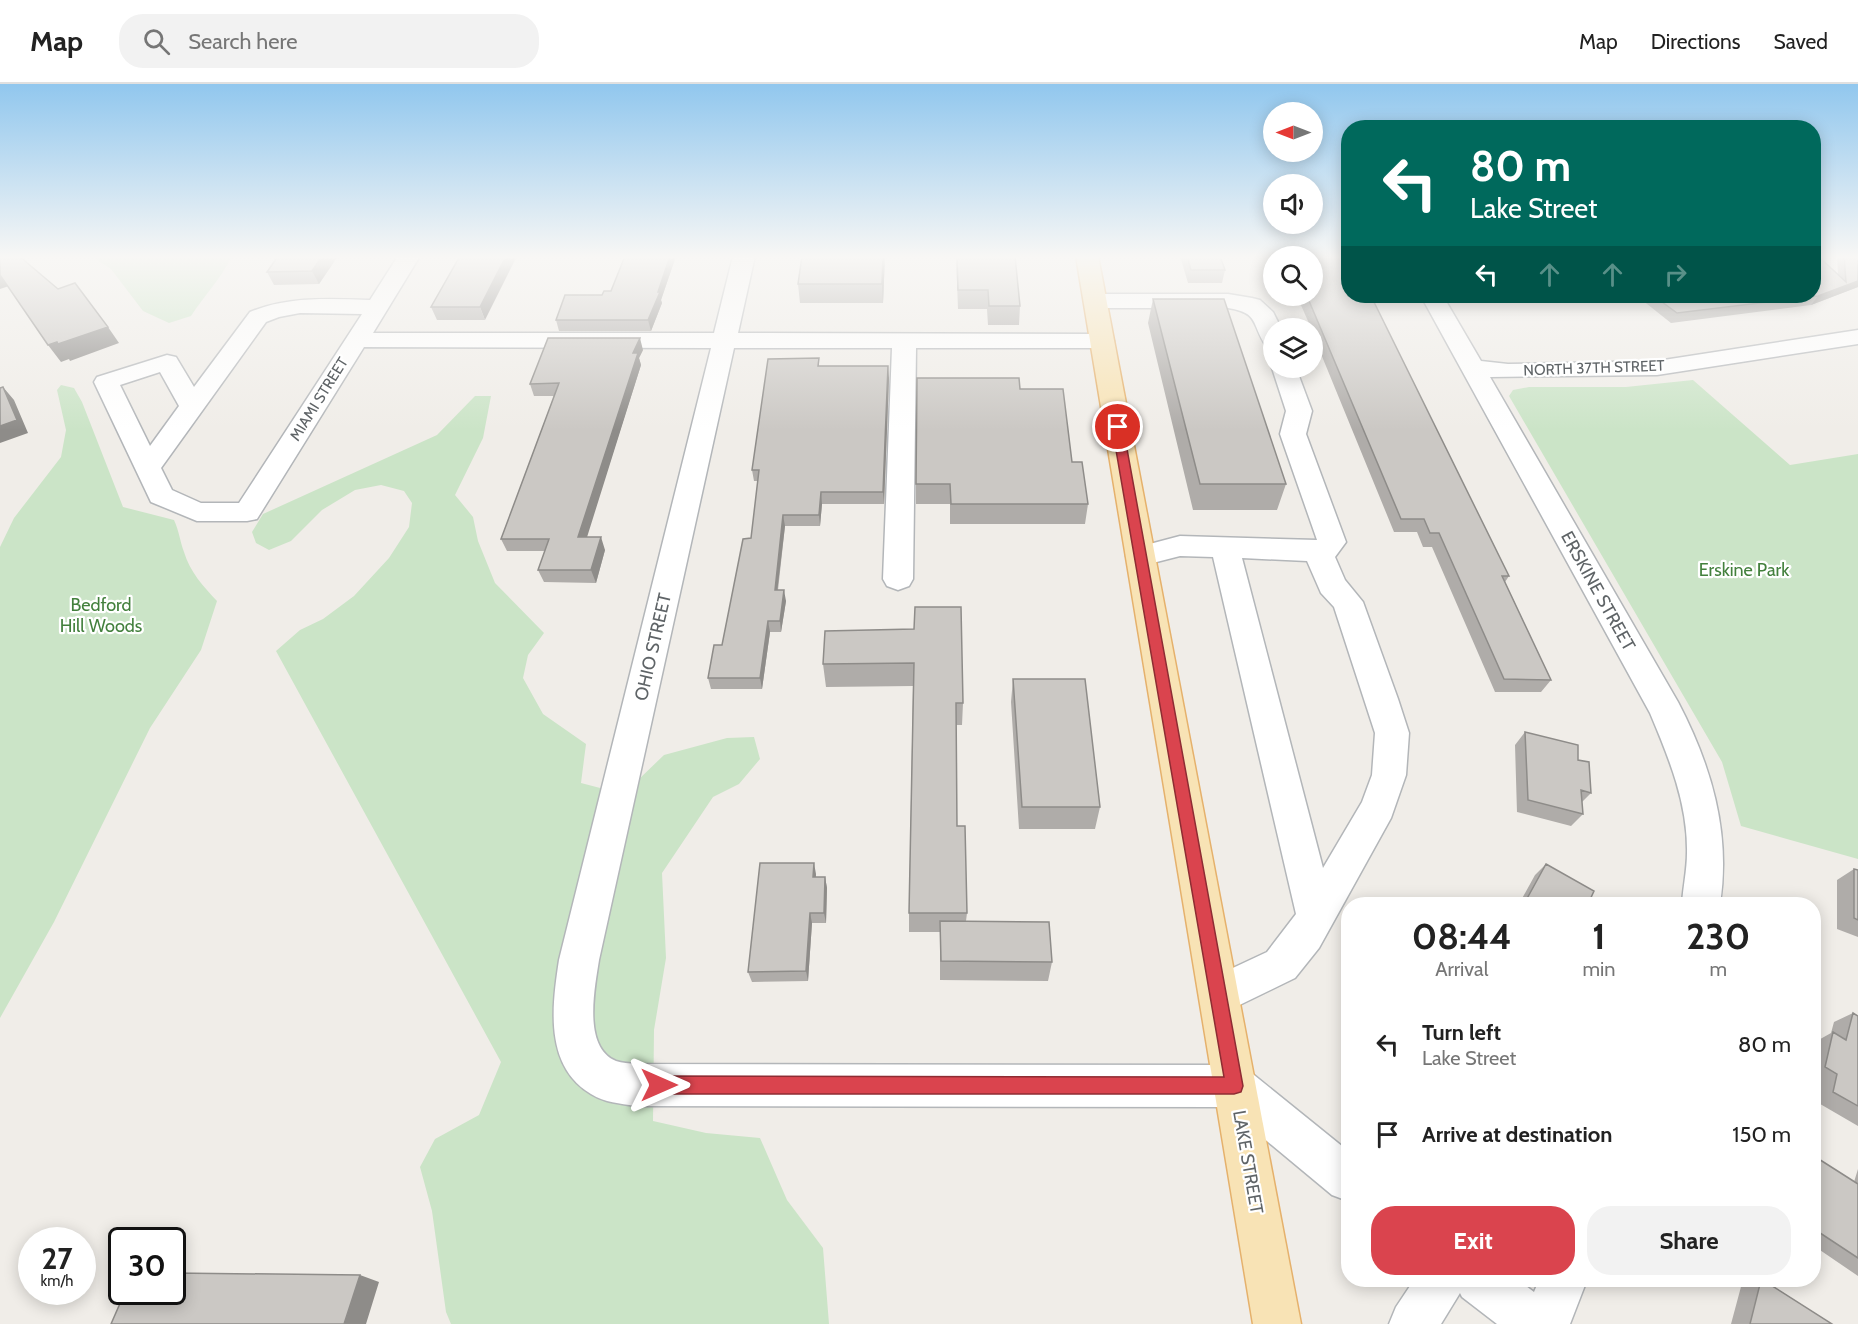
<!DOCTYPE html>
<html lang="en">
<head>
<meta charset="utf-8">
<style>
	:root { --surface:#fff; --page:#f2f2f2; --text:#222; --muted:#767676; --line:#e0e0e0; --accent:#da444e }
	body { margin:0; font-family:Cabin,sans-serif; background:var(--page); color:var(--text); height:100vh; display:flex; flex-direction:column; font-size:22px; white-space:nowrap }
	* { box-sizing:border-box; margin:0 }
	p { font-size:20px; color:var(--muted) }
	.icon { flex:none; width:33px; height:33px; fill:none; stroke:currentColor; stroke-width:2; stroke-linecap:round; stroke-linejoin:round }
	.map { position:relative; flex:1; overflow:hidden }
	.side { position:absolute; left:1341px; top:813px; width:480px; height:390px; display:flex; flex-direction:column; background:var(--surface); border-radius:24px; box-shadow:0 3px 15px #0003 }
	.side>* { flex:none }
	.banner { position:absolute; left:1341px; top:36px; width:480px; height:183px; border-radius:24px; box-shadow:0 3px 15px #0003; background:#00695c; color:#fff; overflow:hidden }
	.needle { width:39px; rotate:270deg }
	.tools { position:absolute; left:1263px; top:18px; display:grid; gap:12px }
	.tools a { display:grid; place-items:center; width:60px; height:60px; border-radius:50%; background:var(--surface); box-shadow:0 3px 15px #0003; font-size:30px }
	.speed { position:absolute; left:18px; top:1143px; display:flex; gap:12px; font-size:30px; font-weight:700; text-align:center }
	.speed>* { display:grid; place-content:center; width:78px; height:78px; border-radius:50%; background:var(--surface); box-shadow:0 3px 15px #0003; line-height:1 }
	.speed small { font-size:15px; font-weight:400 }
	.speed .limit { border:3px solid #111; border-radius:9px; background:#fff; color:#111 }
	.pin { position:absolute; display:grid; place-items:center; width:51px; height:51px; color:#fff; margin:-26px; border:3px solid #fff; border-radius:50%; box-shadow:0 2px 6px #0007 }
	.me { position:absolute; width:66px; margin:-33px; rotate:90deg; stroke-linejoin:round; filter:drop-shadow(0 0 4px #0008) }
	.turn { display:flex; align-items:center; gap:21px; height:126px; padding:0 30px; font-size:27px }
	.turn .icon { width:78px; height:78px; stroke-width:2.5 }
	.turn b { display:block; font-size:42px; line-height:51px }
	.lanes { display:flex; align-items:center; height:57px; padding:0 30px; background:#0003; justify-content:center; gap:30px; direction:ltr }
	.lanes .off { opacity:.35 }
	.eta { display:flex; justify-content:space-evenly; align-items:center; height:102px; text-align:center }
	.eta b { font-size:36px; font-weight:800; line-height:42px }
	.action { display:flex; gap:12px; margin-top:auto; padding:12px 30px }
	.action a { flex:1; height:69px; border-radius:24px; background:var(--accent); color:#fff; font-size:24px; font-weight:800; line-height:69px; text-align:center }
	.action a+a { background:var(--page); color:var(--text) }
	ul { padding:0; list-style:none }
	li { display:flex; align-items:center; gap:18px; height:90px; padding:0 30px }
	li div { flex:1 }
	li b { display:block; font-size:22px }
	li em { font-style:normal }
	header { display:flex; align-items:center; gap:36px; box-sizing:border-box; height:84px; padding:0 30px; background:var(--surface); border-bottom:2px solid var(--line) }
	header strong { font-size:28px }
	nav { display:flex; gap:33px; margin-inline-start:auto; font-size:21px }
	.search { width:420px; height:54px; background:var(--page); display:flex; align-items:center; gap:15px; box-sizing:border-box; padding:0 21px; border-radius:24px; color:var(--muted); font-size:22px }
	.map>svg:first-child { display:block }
	.green { fill:#cbe4c7 }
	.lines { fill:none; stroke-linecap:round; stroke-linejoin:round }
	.minor-casing { stroke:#b3b6b9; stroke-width:3 }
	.major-casing { stroke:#e5b16c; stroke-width:3 }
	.minor { fill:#fff; fill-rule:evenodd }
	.major { fill:#f8e3b5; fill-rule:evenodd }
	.wall { fill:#afaca9 }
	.shaded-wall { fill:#8e8c89 }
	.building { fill:#cbc8c4; stroke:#8e8c89; stroke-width:1.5 }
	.route { fill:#da444e; stroke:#8e2c33; stroke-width:1.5 }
	.labels { text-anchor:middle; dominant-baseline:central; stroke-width:4.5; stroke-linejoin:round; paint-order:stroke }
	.far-street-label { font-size:15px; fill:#5f6467; stroke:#fff }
	.park-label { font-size:18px; fill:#43803d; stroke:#fff }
	.street-label { font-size:18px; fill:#5f6467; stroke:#fff }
</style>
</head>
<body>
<header>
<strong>Map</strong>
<div class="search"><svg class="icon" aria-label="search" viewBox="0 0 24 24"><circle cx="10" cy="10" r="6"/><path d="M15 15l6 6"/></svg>Search here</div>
<nav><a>Map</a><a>Directions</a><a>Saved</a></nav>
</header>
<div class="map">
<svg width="1858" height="1240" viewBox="0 0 1858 1240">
	<rect width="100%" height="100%" fill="#f0ede8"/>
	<path class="green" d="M 91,172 L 232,172 C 222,193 204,212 191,232 L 169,239 L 143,227 L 111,185 Z
		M 1693,296 L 1790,381 L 1858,370 L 1858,775 L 1741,742 L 1722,678 L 1509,312 L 1513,306 L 1529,303 L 1626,303 Z
		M 61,301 L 74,304 L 82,318 L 123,423 L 174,436 C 179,447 180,457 184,468 C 190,488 203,502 217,517 L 201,566 L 150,644 L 54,838 L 0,934 L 0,463 L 14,434 L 61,373 L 66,346 L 57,306 Z
		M 475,312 L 491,312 L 483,354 L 455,411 L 473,433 L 478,457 L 495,499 L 544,549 L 528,571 L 523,594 L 543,630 L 586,660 L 581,699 L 604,705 L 637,697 L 664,671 L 727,654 L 754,653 L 760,675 L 739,700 L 713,713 L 662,789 L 666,874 L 654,946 L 653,1037 L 706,1049 L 760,1054 L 787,1116 L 823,1164 L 829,1240 L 451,1240 L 446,1228 L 432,1127 L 420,1083 L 435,1055 L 479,1031 L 501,978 L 276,567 L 300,546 L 323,535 L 354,512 L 389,474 L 409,443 L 412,419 L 404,407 L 381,401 L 355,406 L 322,426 L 291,457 L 269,466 L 256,459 L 252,448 L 263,430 L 437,351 Z"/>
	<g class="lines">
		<defs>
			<path id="minor" d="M 398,172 L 420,172 L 373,249 L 714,249 L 733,172 L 755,172 L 738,249 L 1102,250 L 1110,252 L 1114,257 L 1110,262 L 1102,264 L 916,264 L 913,495 L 909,502 L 898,506 L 887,502 L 883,495 L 892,264 L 734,264 L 599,876 C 595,903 582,963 616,977 C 622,979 629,979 635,980 L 1234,981 L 1249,987 L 1348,1067 L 1348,1117 L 1332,1111 L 1226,1023 L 635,1022 C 620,1019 605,1019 591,1010 C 544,982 552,922 559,876 L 711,264 L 364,263 L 257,435 L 247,437 L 197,437 L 151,418 L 94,298 L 97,293 L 167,271 L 176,273 L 194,303 L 250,228 C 289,212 329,215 370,216 ZM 300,229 L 362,230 L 239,419 L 201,419 L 172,406 L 161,384 L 266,238 L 279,233 ZM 160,288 L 179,322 L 150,362 L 120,301 Z
				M 1095,210 L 1228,210 L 1252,214 L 1260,216 L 1273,228 L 1281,244 L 1274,244 L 1274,264 L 1266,262 C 1251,240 1260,229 1228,224 L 1095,224 L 1087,222 L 1084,217 L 1087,212 Z
				M 1421,212 L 1443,212 L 1481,277 L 1508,280 L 1657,277 L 1858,246 L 1858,260 L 1657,291 L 1490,293 L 1678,618 C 1711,681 1731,748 1720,820 L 1682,820 C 1683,803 1687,786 1687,769 C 1688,720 1669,674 1650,629 Z
				M 1274,282 L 1274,284 L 1296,284 L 1312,327 L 1306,350 L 1346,458 L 1335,473 L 1345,496 L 1363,518 L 1398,615 L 1409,649 L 1406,691 L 1391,734 L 1319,864 L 1295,894 L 1219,931 L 1205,925 L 1199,911 L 1205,897 L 1267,868 L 1296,830 L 1213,473 L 1180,472 L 1141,482 L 1131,479 L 1126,472 L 1131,465 L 1180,452 L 1317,456 L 1280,350 L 1286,327 L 1272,284 ZM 1242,474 L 1307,477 L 1321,509 L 1334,523 L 1375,649 L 1372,691 L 1362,718 L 1323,784 Z
				M 1414,1196 L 1518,1196 L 1534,1208 L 1539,1196 L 1587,1196 L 1570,1240 L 1497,1240 L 1462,1213 L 1460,1209 L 1441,1240 L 1389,1240 L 1396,1223 Z"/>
			<path id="major" d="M 1076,172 L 1098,172 L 1301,1240 L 1253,1240 Z"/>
		</defs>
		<use href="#minor" class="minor-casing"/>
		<use href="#major" class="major-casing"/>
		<use href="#minor" class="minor"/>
		<use href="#major" class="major"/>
	</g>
	<path class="wall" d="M 278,172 L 338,172 L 319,200 L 274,201 L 267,188 Z
		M 460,172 L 485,236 L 437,236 L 431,223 Z
		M 625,172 L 676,172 L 661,216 L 662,219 L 651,247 L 559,247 L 556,236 L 602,211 L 611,207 Z
		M 802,172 L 885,172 L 883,219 L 800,219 L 798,200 Z
		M 956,172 L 1015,172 L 1020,222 L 1019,241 L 988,241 L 987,225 L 958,225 Z
		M 1180,172 L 1220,172 L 1225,186 L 1222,199 L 1188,199 Z
		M 1281,172 L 1348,172 L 1509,492 L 1505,498 L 1551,596 L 1541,608 L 1495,608 L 1432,463 L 1423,463 L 1417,448 L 1394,448 L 1312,248 L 1312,244 L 1311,244 L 1297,212 L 1312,212 L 1312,172 Z
		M 1837,172 L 1858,172 L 1858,203 L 1811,221 L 1671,239 L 1637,212 L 1814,212 L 1838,190 Z
		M 1153,215 L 1286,400 L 1277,426 L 1193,426 L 1148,239 Z
		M 643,266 L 639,274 L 641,281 L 586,453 L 605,466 L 596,499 L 544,498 L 538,486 L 545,467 L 507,467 L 501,455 L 554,312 L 534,312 L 530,300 Z
		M 819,274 L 819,282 L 889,294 L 884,420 L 822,420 L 820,442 L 785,442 L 778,506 L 786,517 L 781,548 L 770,548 L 762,605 L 711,605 L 708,594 L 722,561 L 751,454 L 758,397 L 754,397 L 752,386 Z
		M 1020,305 L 1072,378 L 1088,420 L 1085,440 L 950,440 L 950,420 L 916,420 L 916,400 Z
		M 914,545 L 963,619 L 962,641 L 956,641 L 957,742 L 967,829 L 966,837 L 1052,878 L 1048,897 L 940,896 L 940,848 L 909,848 L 909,829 L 913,602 L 826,603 L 823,580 Z
		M 1013,595 L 1100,723 L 1095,745 L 1019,745 L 1011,618 Z
		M 1525,648 L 1578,676 L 1591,709 L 1582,718 L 1583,730 L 1571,742 L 1517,728 L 1515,661 Z
		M 1546,780 L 1588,820 L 1519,820 L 1535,791 Z
		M 1854,785 L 1858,786 L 1858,853 L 1837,845 L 1837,796 Z
		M 816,790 L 816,793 L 825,793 L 827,804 L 826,839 L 812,839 L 808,897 L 752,898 L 748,888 Z
		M 1853,929 L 1858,932 L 1858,1042 L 1815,1017 L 1819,999 L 1814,996 L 1814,963 L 1815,958 L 1831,949 L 1834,938 Z
		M 1814,1072 L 1854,1098 L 1858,1085 L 1858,1192 L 1814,1162 Z
		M 1757,1196 L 1763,1196 L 1832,1240 L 1731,1240 L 1742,1199 Z"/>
	<path class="shaded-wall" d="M 322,172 L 338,172 L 319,200 L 312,187 Z
		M 506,172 L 517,172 L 485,236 L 480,223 Z
		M 670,172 L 676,172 L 661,216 L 662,219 L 651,247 L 648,236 Z
		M 883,172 L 885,172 L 883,219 L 882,200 Z
		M 0,190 L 9,202 L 0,205 Z
		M 1858,197 L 1858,203 L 1811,221 L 1818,212 Z
		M 108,243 L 119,259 L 70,277 L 69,275 L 61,278 L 48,261 Z
		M 640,254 L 643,266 L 639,274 L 641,281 L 583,466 L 578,453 L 633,269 Z
		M 888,282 L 889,294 L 884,420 L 883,408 Z
		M 0,303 L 5,309 L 3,303 L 14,316 L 28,349 L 0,359 Z
		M 821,408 L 822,420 L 820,442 L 819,431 Z
		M 783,431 L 785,442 L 776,517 L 775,506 Z
		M 601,453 L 605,466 L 596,499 L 591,486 Z
		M 784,506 L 786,517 L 781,548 L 780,537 Z
		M 768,537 L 770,548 L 762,605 L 760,594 Z
		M 814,779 L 816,790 L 815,804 L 813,793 Z
		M 825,793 L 827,804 L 826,839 L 824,829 Z
		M 810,829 L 812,839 L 808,897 L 806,887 Z
		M 360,1191 L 379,1198 L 366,1240 L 344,1240 Z"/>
	<path class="building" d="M 0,172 L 19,172 L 58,205 L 75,199 L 108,243 L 58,260 L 57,258 L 48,261 L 0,191 Z
		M 278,172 L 322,172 L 312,187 L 267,188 Z
		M 460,172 L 506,172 L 480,223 L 431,223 Z
		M 625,172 L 670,172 L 658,208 L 660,208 L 648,236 L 556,236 L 565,211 L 602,211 L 604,207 L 611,207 Z
		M 802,172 L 883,172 L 882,200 L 798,200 Z
		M 957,172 L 1015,172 L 1020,222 L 989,222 L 988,206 L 958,206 Z
		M 1187,172 L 1220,172 L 1225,186 L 1191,186 Z
		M 1290,172 L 1348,172 L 1348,212 L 1371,212 L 1509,492 L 1502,492 L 1551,596 L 1504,595 L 1439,449 L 1430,449 L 1424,435 L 1401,435 L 1307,212 L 1312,212 L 1312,172 Z
		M 1814,172 L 1818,172 L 1846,198 L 1844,172 L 1858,172 L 1858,197 L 1818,212 L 1677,229 L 1654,212 L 1814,212 Z
		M 1153,215 L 1224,215 L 1286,400 L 1200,400 Z
		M 548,254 L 640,254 L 633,269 L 638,269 L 578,453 L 601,453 L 591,486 L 538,486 L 549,455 L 501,455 L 559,299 L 530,300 Z
		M 819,274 L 818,282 L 888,282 L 883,408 L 821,408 L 819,431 L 783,431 L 775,506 L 784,506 L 780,537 L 768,537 L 760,594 L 708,594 L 714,561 L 722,561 L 743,455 L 751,454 L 759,386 L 752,386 L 768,275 Z
		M 917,294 L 1019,294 L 1020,305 L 1063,305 L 1072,378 L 1082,378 L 1088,420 L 951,420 L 950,400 L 916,400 Z
		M 3,303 L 17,336 L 0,342 L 0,304 Z
		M 915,523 L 961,523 L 963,619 L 956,619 L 957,742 L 965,742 L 967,829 L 909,829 L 914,579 L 823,580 L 825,547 L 914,545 Z
		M 1013,595 L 1085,595 L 1100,723 L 1022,723 Z
		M 1525,648 L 1578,661 L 1578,676 L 1589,678 L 1591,709 L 1581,706 L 1583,730 L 1528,716 Z
		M 760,779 L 814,779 L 813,793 L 825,793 L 824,829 L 810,829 L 806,887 L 748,888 Z
		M 1546,780 L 1594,807 L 1588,820 L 1524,820 Z
		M 1854,785 L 1858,786 L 1858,836 L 1854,834 Z
		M 940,837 L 1049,838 L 1052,878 L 941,877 Z
		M 1853,929 L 1858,932 L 1858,1022 L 1833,1008 L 1837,990 L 1825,983 L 1833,948 L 1846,956 Z
		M 1814,1072 L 1858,1100 L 1858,1174 L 1814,1145 Z
		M 172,1189 L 360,1191 L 344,1240 L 111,1240 L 125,1208 L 172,1208 Z
		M 1761,1196 L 1763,1196 L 1832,1240 L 1750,1240 Z"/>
	<linearGradient id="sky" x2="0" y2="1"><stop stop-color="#91c7ee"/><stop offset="0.5" stop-color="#f8f7f5"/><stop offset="1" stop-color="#f8f7f5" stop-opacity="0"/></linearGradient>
	<rect width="1858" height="346" fill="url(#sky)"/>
	<path class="route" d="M 1118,340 L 1123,343 L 1243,1002 L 1241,1008 L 1234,1010 L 659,1010 L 653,1007 L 650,1001 L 653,995 L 659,992 L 1224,993 L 1112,343 Z"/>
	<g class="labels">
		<g class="far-street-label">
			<text transform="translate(1594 284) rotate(-2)">NORTH 37TH STREET</text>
			<text transform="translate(319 315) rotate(-58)">MIAMI STREET</text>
		</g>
		<g class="park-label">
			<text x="1744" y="486">Erskine Park</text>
			<text x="101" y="521">Bedford<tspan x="101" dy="21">Hill Woods</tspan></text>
		</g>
		<g class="street-label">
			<text transform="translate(1598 507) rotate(61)">ERSKINE STREET</text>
			<text transform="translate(653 563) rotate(-77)">OHIO STREET</text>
			<text transform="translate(1248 1078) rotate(80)">LAKE STREET</text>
		</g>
	</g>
</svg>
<div class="tools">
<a><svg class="needle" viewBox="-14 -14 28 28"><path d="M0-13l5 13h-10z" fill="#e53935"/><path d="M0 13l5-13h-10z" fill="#767676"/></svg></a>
<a><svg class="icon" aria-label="sound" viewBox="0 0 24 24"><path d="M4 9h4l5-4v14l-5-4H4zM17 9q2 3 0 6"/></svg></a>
<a><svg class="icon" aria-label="search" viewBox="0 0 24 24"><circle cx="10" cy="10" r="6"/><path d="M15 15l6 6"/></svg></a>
<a><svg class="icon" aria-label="layers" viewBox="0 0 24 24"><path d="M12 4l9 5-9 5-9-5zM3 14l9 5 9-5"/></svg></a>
</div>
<div class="speed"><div>27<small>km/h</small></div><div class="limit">30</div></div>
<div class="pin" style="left:1118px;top:343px;background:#d93025"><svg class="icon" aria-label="arrive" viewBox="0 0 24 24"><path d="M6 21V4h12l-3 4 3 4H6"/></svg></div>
<svg class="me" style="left:659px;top:1001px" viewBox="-20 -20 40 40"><path d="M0-17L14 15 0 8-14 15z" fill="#da444e" stroke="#fff" stroke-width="4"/></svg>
<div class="banner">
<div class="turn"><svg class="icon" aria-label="left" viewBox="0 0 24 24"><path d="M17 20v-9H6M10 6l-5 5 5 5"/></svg><div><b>80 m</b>Lake Street</div></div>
<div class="lanes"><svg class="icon" aria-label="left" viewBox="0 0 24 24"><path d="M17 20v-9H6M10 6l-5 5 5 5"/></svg><svg class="icon off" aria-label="ahead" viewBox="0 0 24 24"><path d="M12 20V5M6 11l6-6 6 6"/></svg><svg class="icon off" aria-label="ahead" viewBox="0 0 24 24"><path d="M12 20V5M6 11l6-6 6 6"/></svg><svg class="icon off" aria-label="right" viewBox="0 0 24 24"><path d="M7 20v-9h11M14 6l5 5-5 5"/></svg></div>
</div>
<section class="side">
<div class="eta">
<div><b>08:44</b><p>Arrival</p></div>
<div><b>1</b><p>min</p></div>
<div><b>230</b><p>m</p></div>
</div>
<ul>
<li><svg class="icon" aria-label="left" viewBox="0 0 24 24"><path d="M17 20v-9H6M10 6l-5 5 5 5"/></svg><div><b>Turn left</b><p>Lake Street</p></div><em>80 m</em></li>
<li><svg class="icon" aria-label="arrive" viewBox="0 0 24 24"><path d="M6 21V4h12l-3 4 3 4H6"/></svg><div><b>Arrive at destination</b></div><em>150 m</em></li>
</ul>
<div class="action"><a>Exit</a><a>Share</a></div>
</section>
</div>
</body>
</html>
